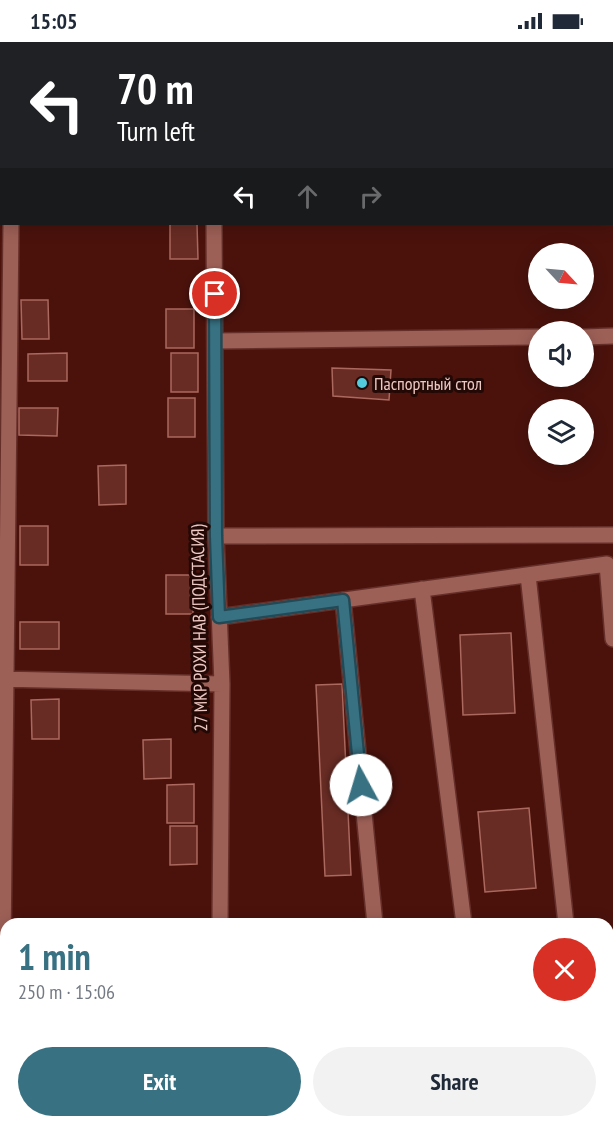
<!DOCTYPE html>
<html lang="en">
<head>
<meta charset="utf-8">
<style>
	:root { --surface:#fff; --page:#f2f2f3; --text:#1f2937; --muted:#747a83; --accent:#377182 }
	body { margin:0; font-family:"PT Sans Narrow",sans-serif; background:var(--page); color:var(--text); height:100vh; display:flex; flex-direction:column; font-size:22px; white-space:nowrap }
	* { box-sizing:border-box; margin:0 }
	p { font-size:20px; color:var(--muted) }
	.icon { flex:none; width:33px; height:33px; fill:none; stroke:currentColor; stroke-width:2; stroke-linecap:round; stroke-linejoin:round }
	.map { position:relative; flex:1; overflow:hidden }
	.details { position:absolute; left:0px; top:876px; width:614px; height:210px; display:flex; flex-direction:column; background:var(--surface); border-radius:18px 18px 0 0; box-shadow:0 3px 15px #0003 }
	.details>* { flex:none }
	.hud { position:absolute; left:0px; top:0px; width:614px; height:183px; box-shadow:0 3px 15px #0003; background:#202124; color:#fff; overflow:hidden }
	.needle { width:39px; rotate:116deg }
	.fabs { position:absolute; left:528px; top:201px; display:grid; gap:12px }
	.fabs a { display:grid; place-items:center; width:66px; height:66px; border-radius:50%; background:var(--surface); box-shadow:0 3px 15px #0003; font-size:30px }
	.pin { position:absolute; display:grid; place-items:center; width:51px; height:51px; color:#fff; margin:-26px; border:3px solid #fff; border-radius:50%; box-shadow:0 2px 6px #0007 }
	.me { position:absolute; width:66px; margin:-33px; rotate:354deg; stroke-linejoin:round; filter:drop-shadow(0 0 4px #0008) }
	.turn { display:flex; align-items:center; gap:21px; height:126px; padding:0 18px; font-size:27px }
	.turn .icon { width:78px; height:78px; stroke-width:2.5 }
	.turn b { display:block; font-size:42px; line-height:51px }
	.lanes { display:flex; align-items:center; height:57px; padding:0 18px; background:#0003; justify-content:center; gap:30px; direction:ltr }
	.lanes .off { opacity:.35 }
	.round { display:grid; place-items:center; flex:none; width:63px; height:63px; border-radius:32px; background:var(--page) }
	.headline { display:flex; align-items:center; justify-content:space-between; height:102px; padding:0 18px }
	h1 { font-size:36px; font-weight:700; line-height:45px; color:var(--accent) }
	.primary-button { display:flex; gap:12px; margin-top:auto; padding:12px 18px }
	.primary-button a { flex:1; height:69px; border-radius:36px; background:var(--accent); color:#fff; font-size:24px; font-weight:700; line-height:69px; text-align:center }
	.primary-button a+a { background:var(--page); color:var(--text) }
	.status { display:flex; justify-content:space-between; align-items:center; height:42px; padding:0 30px; background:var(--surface); direction:ltr }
	.status svg { height:16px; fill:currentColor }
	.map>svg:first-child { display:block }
	.building { fill:#682c24; stroke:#aa685e; stroke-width:1.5 }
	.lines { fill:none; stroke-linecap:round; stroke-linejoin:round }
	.minor-casing { stroke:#652f29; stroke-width:18 }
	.path { stroke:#895751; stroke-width:3; stroke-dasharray:3 3; stroke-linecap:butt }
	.minor { stroke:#9d6057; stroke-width:15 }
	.route-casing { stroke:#244954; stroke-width:15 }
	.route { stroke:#377182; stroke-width:10 }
	.poi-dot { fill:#54cadd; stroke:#220906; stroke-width:2 }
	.labels { text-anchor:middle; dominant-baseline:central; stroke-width:6; stroke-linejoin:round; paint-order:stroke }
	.poi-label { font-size:18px; fill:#eec8c2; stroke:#220906; text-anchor:start }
	.street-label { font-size:18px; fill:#eec8c2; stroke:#220906 }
</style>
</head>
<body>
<div class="status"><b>15:05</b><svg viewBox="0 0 49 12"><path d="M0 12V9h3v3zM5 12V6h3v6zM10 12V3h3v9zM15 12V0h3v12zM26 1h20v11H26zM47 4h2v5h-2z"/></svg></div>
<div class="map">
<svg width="613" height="1086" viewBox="0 0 613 1086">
	<rect width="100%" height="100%" fill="#4b120c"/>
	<path class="building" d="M 170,182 L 197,182 L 198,217 L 170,217 Z
		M 21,258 L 48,258 L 49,297 L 22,297 Z
		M 166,267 L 194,267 L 194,306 L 166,306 Z
		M 67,311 L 67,339 L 28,339 L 28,312 Z
		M 171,311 L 198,311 L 198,350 L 171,350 Z
		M 332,326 L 391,328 L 389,358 L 333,354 Z
		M 168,356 L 195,356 L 195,395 L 168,395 Z
		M 19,366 L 58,366 L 57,394 L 19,393 Z
		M 126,423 L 126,462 L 99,463 L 98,424 Z
		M 20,484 L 48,484 L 48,523 L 20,523 Z
		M 166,533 L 193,533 L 193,572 L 166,572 Z
		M 20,580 L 59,580 L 59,607 L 20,607 Z
		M 511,591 L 515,671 L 463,673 L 460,593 Z
		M 342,642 L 351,833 L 325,834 L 316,643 Z
		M 59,657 L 59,697 L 32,697 L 31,658 Z
		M 171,697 L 171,736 L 144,737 L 143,698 Z
		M 194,742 L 194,781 L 167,781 L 167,743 Z
		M 529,766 L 536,846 L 485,850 L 478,770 Z
		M 170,784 L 197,784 L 197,822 L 170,823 Z
		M 12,1080 L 39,1080 L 39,1086 L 12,1086 Z"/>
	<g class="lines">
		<defs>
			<path id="minor" d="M 612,45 L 613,45
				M 214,182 L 216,494 L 222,642 L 220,882
				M 584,295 L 613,294
				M 216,299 L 538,295
				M 216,494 L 613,493
				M 528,533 L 566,882
				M 422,547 L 464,882
				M 343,558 L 375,882
				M 219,575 L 607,522 L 613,597
				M 0,637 L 222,642
				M 608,897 L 613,897
				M 1,1086 L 11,182
				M 218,1086 L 218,1080"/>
		</defs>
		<use href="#minor" class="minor-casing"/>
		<path class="path" d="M 0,79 L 2,79"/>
		<use href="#minor" class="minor"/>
	</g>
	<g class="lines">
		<defs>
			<path id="route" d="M 215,252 L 216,494 L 219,575 L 343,558 L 361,743"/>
		</defs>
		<use href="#route" class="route-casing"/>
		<use href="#route" class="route"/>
	</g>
	<circle class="poi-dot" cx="362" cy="341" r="6"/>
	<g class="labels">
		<g class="poi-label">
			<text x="374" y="341">Паспортный стол</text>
		</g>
		<g class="street-label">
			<text transform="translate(199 586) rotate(-91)">27 МКР РОХИ НАВ (ПОДСТАСИЯ)</text>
		</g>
	</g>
</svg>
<div class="fabs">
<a><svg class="needle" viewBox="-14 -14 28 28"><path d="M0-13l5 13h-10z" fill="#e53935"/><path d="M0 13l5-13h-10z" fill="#747a83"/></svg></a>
<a><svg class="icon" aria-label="sound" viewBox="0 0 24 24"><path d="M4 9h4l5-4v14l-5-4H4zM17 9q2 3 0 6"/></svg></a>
<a><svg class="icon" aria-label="layers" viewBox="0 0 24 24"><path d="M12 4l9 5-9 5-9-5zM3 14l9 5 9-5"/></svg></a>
</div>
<div class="pin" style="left:215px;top:252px;background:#d93025"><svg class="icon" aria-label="arrive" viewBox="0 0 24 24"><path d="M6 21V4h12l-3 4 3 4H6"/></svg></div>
<svg class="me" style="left:361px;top:743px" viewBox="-20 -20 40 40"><circle r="19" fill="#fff"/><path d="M0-13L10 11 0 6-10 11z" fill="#377182"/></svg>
<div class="hud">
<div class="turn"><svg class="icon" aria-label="left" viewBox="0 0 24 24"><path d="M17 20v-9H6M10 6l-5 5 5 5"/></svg><div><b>70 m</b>Turn left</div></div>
<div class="lanes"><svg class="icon" aria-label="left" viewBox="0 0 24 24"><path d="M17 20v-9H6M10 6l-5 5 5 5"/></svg><svg class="icon off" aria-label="ahead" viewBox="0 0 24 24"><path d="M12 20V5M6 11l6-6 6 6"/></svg><svg class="icon off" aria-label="right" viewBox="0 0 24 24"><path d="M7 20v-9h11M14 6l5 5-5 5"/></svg></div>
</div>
<section class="details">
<div class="headline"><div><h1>1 min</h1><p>250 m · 15:06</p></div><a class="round" style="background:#d93025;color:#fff"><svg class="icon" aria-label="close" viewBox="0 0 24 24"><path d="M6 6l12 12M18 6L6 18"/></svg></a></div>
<div class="primary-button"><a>Exit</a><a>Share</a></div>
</section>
</div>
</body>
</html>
